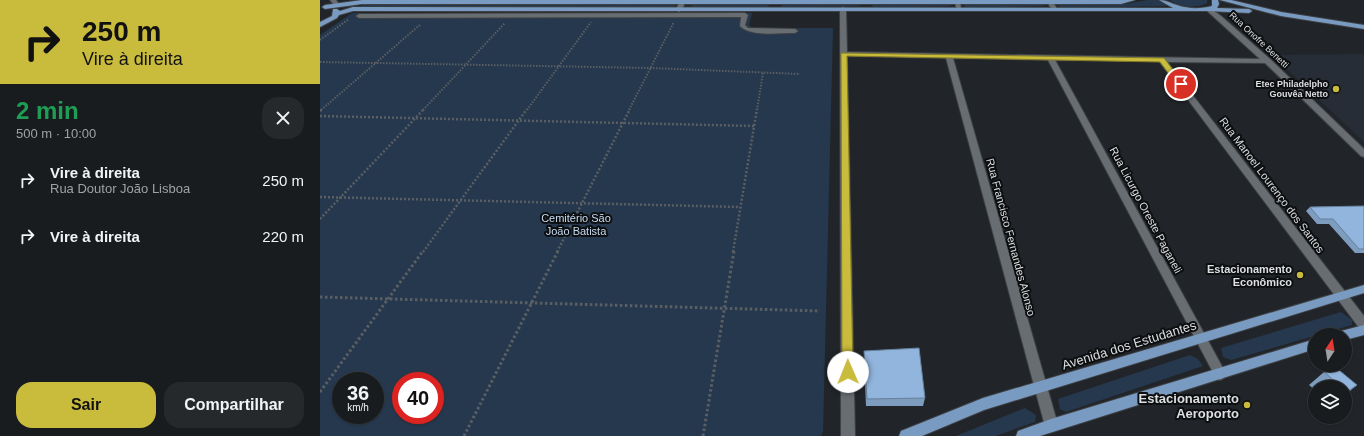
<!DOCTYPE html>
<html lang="pt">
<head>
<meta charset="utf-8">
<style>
	:root { --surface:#191c1f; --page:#26292c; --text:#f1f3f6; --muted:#9fa1a4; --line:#373a3d; --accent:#c9bb3b }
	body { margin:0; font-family:Helvetica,sans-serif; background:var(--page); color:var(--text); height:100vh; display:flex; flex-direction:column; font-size:15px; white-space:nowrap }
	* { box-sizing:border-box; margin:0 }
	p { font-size:13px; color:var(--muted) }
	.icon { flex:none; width:22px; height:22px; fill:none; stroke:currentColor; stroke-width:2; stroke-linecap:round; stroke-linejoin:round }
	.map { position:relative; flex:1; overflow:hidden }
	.details { display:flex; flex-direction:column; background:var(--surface); width:320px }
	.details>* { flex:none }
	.hud { background:#c9bb3b; color:#111; overflow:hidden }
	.needle { width:26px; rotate:12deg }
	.buttons { position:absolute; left:988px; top:328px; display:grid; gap:8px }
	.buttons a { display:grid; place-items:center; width:44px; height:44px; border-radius:50%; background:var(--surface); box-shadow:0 1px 3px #0004,0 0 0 1px var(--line); font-size:20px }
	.speed { position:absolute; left:12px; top:372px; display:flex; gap:8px; font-size:20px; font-weight:700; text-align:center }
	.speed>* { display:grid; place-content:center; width:52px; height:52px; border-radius:50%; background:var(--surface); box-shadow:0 1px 3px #0004,0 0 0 1px var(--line); line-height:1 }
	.speed small { font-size:10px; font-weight:400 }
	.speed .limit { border:6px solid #d22; background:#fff; color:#111 }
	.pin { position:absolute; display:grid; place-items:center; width:34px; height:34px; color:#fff; margin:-17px; border:2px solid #fff; border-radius:50%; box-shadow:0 1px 4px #0007 }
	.me { position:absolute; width:44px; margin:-22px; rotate:359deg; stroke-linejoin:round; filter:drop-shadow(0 0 3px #0008) }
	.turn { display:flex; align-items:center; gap:14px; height:84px; padding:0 16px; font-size:18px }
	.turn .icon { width:52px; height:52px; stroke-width:2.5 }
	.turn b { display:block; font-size:28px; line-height:34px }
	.round { display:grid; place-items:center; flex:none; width:42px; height:42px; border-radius:16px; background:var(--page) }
	.overview { display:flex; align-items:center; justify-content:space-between; height:68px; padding:0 16px }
	h1 { font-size:24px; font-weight:600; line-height:30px; color:#1e9e55 }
	.action { display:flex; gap:8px; margin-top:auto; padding:8px 16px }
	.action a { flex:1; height:46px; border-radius:16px; background:var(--accent); color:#111; font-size:16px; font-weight:600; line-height:46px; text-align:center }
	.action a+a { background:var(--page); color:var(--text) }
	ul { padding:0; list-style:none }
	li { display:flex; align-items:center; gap:12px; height:56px; padding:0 16px }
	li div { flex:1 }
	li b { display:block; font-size:15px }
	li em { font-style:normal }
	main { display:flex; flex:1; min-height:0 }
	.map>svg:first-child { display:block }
	.built { fill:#262d36 }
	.green { fill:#25384e; fill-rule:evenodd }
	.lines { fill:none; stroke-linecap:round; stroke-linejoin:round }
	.minor-casing { stroke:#3d4044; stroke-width:2 }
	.major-casing { stroke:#3d4044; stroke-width:2 }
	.path-far2 { stroke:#5b5f63; stroke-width:2; stroke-dasharray:1.5 1.5; stroke-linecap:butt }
	.path-far1 { stroke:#5b5f63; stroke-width:2.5; stroke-dasharray:2 2; stroke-linecap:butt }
	.path { stroke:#5b5f63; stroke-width:3; stroke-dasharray:2.5 2.5; stroke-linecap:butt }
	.minor { fill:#686d72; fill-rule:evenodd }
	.major { fill:#7a9bc1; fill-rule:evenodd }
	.wall { fill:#7e9cbe }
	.shaded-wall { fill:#667f9b }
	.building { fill:#92b5dd; stroke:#667f9b }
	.route { fill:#c9bb3b; stroke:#837a26 }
	.poi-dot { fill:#c9bb3b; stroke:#0c0e10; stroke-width:1.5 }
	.labels { text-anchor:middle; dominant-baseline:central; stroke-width:4; stroke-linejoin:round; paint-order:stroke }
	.far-street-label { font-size:9px; fill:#dcdee1; stroke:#0c0e10 }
	.far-poi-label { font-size:9px; font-weight:bold; fill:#dcdee1; stroke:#0c0e10; text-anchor:end }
	.street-label { font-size:11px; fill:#dcdee1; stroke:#0c0e10 }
	.park-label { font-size:11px; fill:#c7dbf3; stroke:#0c0e10 }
	.poi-label { font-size:11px; font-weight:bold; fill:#dcdee1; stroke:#0c0e10; text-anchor:end }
	.near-street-label { font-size:13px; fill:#dcdee1; stroke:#0c0e10 }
	.near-poi-label { font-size:13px; font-weight:bold; fill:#dcdee1; stroke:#0c0e10; text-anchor:end }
</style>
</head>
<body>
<main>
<section class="details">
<div class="hud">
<div class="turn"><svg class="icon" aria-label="right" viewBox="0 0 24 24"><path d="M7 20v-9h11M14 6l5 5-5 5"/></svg><div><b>250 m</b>Vire à direita</div></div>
</div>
<div class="overview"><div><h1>2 min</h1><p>500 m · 10:00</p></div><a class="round"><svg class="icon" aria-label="close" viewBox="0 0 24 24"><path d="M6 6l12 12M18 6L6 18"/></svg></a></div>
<ul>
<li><svg class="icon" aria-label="right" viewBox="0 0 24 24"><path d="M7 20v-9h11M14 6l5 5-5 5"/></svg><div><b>Vire à direita</b><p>Rua Doutor João Lisboa</p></div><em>250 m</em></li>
<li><svg class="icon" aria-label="right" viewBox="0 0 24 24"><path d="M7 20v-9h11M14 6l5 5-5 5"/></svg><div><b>Vire à direita</b></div><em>220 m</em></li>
</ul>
<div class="action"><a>Sair</a><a>Compartilhar</a></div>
</section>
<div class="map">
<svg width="1044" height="436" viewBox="0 0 1044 436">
	<rect width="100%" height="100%" fill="#212529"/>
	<path class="built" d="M 1044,54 L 1044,142 L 952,55 Z"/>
	<path class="green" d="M 827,0 L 838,0 L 850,6 L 742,8 L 737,5 L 806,4 Z
		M 850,0 L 887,0 L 887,3 C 876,9 860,7 850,0 Z
		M 354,3 L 356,4 L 353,7 L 40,7 L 43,4 Z
		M 373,4 L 447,4 L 449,6 L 446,8 L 372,7 L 371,6 Z
		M 463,4 L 536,4 L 540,6 L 460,7 Z
		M 554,4 L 627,4 L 632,6 L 558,8 L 553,7 L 552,5 Z
		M 645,4 L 720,4 L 725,6 L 649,8 L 644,6 Z
		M 32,13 L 432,13 L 429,25 L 433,28 L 513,28 L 503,431 L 501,436 L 0,436 L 0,35 ZM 21,381 L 55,381 L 55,415 L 21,415 ZM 81,381 L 115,381 L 115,415 L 81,415 Z
		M 1021,312 L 1032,320 L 1032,325 L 911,360 L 903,357 L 901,348 Z
		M 870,355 L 878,359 L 883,366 L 746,412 L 740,409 L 738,399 Z
		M 705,408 L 716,415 L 715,422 L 676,436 L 636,436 Z"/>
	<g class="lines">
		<defs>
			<path id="minor" d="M 10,0 L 16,0 L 19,4 L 14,5 Z
				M 360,0 L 366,0 L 362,10 L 359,12 L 356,10 Z
				M 634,0 L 640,0 L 641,10 L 637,10 Z
				M 726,0 L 732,0 L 737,9 L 736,10 L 732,10 Z
				M 523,7 L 526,9 L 527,52 L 940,59 L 885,9 L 890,8 L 901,16 L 950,59 L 1044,149 L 1044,157 L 1041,156 L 945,63 L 847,62 L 1044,316 L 1044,330 L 1040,329 L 839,61 L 735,60 L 904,370 L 906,374 L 904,378 L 900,380 L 896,378 L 728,60 L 633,58 L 738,425 L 736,430 L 731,431 L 726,430 L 626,58 L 527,56 L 535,436 L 521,436 L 520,9 Z
				M 425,13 L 428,15 L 425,25 L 428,28 L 475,29 L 478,31 L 475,33 C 460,33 430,37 420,26 L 421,17 L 39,18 L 36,16 L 39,14 Z"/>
			<path id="major" d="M 42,0 L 815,0 L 801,4 L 42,4 L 5,9 L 2,7 L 5,5 Z
				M 839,0 C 846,0 850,3 857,5 C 868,9 881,9 892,6 L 892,0 L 898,0 L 899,4 L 897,8 L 929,9 L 932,11 L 929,13 L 888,11 L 33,11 L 19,15 L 17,18 L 0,27 L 0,22 L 12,16 L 13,9 L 17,9 L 20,11 L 33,7 L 853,8 Z
				M 900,0 L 911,0 L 961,12 L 1044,25 L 1044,29 L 961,16 Z
				M 1044,285 L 1044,293 L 664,410 L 602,436 L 579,436 L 581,431 L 663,398 Z
				M 1044,325 L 1044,335 L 1025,340 L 1025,335 L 1019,335 L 1021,331 Z
				M 995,339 L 995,349 L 720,436 L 696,436 L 698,431 L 731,419 Z"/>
		</defs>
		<use href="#minor" class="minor-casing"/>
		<use href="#major" class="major-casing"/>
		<path class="path-far2" d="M 0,40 L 29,19
			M 0,62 L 331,68 L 480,74
			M 1,110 L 101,24
			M 103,110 L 185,23
			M 207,110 L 271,22
			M 309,110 L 354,22
			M 437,110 L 443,73"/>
		<path class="path-far1" d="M 0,111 L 3,109
			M 0,116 L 434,126
			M 0,197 L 420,207
			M 0,219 L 104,109
			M 103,252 L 207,109
			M 237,252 L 310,109
			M 413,252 L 437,109"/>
		<path class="path" d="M 0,297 L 500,311
			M 0,392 L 103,251
			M 144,436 L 238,251
			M 383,436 L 414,251"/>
		<use href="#minor" class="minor"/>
		<use href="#major" class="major"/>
	</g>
	<path class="wall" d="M 1044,206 L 1044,253 L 1035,253 L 1009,224 L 997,224 L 986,211 L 990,207 Z
		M 544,351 L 605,398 L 603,406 L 546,406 L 544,359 Z
		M 1004,372 L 1037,385 L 1025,395 L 1025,387 L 995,387 L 995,390 L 989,385 Z"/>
	<path class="shaded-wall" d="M 1037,385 L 1025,395 L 1025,394 L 1027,392 Z"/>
	<path class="building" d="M 1044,206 L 1044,249 L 1039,249 L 1013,219 L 1000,219 L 990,207 Z
		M 599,348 L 605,398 L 547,399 L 544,351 Z
		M 1014,366 L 1037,385 L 1027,392 L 1025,390 L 1025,387 L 1022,387 L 1004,372 Z"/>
	<path class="route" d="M 521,53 L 842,58 L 844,58 L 864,84 L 858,86 L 840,62 L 527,56 L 533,372 L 532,376 L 528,378 L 524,376 L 522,372 Z"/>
	<g class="poi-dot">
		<circle cx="1016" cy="89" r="4"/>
		<circle cx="980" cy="275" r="4"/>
		<circle cx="927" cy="405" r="4"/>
	</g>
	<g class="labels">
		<g class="far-street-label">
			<text transform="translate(939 40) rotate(43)">Rua Onofre Benetti</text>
		</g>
		<g class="far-poi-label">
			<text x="1008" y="84">Etec Philadelpho<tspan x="1008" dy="10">Gouvêa Netto</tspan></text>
		</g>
		<g class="street-label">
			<text transform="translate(952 185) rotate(53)">Rua Manoel Lourenço dos Santos</text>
			<text transform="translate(826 210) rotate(62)">Rua Licurgo Oreste Paganeli</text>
			<text transform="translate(691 237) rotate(75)">Rua Francisco Fernandes Alonso</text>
		</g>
		<g class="park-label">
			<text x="256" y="218">Cemitério São<tspan x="256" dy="13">João Batista</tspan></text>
		</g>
		<g class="poi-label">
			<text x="972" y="269">Estacionamento<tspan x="972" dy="13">Econômico</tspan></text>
		</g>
		<g class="near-street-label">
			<text transform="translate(809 345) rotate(-17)">Avenida dos Estudantes</text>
		</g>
		<g class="near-poi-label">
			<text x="919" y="398">Estacionamento<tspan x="919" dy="15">Aeroporto</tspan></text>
		</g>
	</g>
</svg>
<div class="buttons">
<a><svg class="needle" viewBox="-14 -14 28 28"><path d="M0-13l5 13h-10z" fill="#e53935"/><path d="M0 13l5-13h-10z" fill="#9fa1a4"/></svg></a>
<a><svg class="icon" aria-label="layers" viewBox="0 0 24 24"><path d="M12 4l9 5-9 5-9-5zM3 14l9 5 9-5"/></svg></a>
</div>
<div class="speed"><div>36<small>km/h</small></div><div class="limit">40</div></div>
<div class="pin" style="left:861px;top:84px;background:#d93025"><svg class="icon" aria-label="arrive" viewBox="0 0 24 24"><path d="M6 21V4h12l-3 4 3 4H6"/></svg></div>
<svg class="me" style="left:528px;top:372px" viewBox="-20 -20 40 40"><circle r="19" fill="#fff"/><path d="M0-13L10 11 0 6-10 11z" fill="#c9bb3b"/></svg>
</div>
</main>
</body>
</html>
